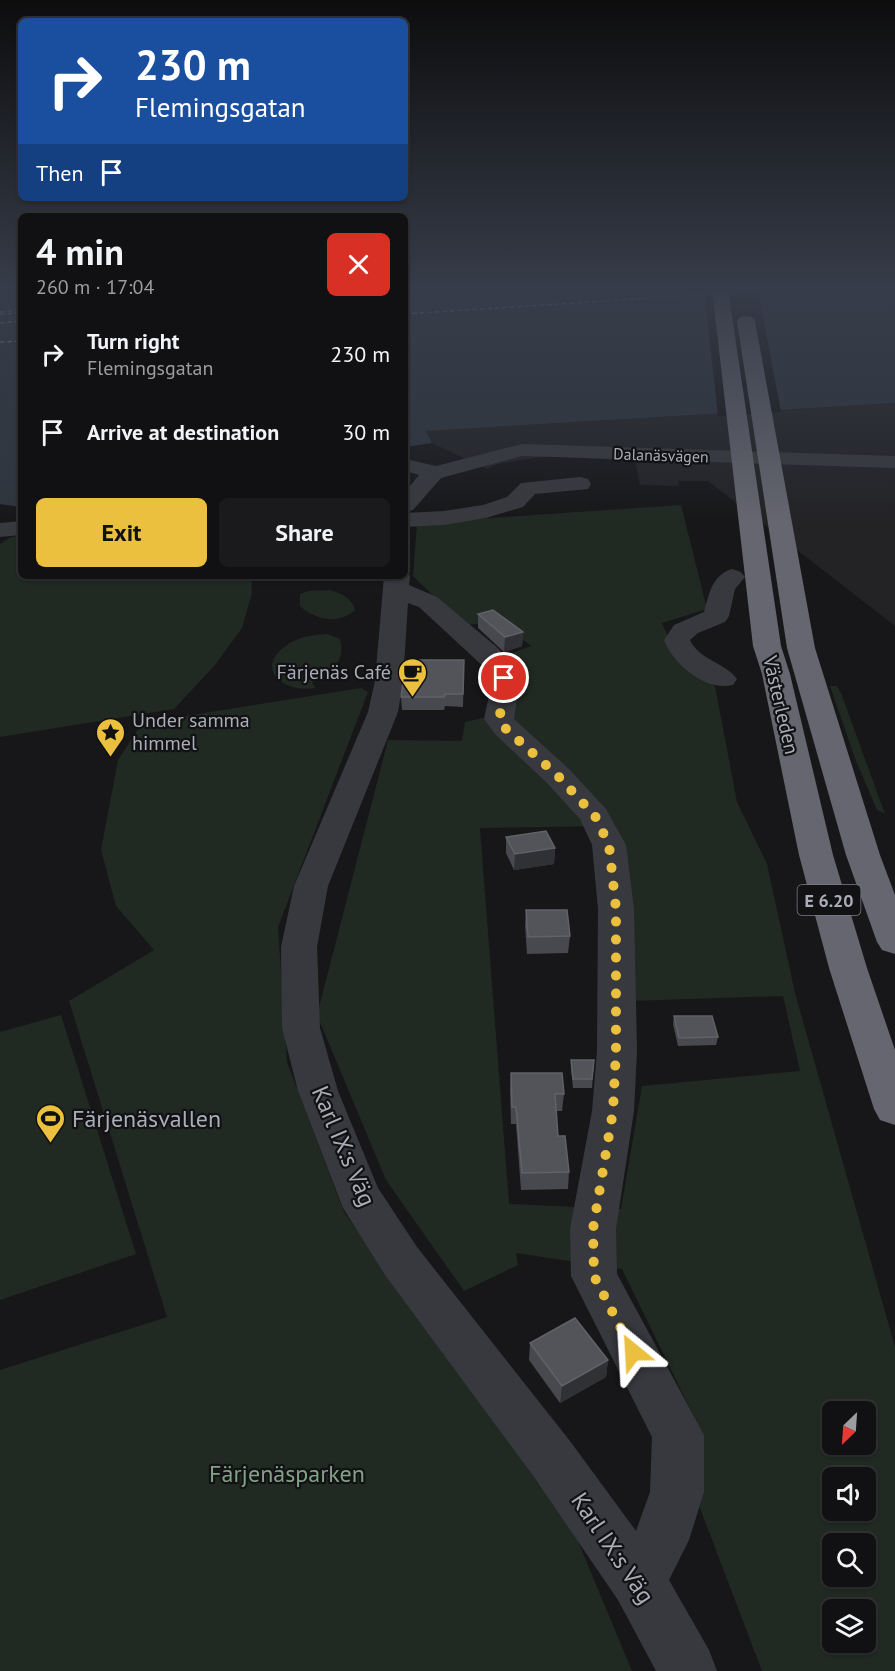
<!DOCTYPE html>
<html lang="en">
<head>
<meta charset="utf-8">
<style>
	:root { --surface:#111113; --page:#1a1a1c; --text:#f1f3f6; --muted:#9c9da0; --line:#303133; --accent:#eac03e }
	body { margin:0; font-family:"PT Sans",sans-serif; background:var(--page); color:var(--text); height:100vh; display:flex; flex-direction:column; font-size:22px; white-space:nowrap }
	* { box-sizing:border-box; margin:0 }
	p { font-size:20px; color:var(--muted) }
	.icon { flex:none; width:33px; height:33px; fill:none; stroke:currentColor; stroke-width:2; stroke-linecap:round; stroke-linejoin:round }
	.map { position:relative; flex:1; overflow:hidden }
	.drawer { position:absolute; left:18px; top:213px; width:390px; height:366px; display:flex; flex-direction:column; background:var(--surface); border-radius:9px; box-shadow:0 2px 4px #0004,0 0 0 2px var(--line) }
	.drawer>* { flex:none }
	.top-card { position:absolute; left:18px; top:18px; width:390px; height:183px; border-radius:9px; box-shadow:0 2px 4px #0004,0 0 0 2px var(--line); background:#1a4fa0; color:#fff; overflow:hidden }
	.needle { width:39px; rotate:205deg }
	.fabs { position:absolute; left:822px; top:1401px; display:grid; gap:12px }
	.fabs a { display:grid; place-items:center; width:54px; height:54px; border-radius:9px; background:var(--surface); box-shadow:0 2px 4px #0004,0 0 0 2px var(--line); font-size:30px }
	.pin { position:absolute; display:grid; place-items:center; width:51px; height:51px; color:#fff; margin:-26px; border:3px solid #fff; border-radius:50%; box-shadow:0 2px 6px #0007 }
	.me { position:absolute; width:66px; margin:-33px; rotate:333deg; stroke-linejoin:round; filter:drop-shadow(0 0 4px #0008) }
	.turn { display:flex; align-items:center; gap:21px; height:126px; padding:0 18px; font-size:27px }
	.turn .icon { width:78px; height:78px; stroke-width:2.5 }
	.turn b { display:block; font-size:42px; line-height:51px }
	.then { display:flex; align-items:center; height:57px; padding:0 18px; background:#0003; gap:12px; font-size:22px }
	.round { display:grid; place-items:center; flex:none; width:63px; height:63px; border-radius:9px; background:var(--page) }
	.headline { display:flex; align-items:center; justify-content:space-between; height:102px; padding:0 18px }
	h1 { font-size:36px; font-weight:700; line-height:45px }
	.cta { display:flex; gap:12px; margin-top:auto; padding:12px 18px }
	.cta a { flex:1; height:69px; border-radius:9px; background:var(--accent); color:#111; font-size:24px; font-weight:700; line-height:69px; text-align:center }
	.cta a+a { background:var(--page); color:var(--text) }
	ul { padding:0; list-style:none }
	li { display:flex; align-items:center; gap:18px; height:78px; padding:0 18px }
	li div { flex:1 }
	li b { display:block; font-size:22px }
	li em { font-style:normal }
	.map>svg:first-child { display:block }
	.built { fill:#232326 }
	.green { fill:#212923; fill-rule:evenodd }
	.water { fill:#2e353d }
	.pier { fill:#171719 }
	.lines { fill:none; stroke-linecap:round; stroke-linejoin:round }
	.ferry { stroke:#8397b2; stroke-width:1.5; stroke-dasharray:4.5 3; stroke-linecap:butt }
	.minor { fill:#38393e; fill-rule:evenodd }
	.highway { fill:#65666f; fill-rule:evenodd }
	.wall { fill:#48494e }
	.shaded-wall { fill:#303134 }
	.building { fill:#535459; stroke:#606268; stroke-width:1.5 }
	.route { stroke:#eac03e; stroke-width:10; stroke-dasharray:0 18 }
	.labels { text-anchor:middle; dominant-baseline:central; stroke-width:4.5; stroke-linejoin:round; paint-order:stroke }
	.far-street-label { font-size:16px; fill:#aaadb8; stroke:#121214 }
	.shield { fill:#121214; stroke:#7c7e87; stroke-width:1.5 }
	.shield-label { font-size:18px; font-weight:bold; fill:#aaadb8 }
	.poi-label { font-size:20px; fill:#aaadb8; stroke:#121214; text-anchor:end }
	.street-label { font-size:20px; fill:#aaadb8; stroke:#121214 }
	.near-poi-label { font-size:24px; fill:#aaadb8; stroke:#121214; text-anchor:start }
	.near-street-label { font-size:24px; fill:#aaadb8; stroke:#121214 }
	.near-park-label { font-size:24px; fill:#82a287; stroke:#121214 }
</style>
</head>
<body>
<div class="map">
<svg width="895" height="1671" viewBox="0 0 895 1671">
	<rect width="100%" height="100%" fill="#171719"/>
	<path class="built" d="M 895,403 L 895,626 L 708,481 L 678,481 L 679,486 L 640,485 L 635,461 L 547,456 L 498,464 L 487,469 L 432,443 L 425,431 Z"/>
	<path class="green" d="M 681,505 L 707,609 L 662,623 L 676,655 L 715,686 L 737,802 L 767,864 L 795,993 L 895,1347 L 895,1671 L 762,1671 L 690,1482 L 697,1423 L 622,1269 L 516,1253 L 518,1265 L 464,1291 L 386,1180 L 317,1015 L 388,740 L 462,741 L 465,722 L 510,712 L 504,656 L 531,646 L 500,622 L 463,625 L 413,576 L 417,523 ZM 616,826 L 629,1001 L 783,996 L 800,1071 L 642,1086 L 621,1209 L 509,1204 L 480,828 ZM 832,1412 L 866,1412 L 866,1444 L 832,1444 ZM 832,1478 L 866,1478 L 866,1510 L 832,1510 ZM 832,1544 L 866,1544 L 866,1576 L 832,1576 ZM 832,1610 L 866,1610 L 866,1642 L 832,1642 Z
		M 21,536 L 21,576 L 251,576 L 252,593 L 242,628 L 215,665 L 174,709 L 0,737 L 0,544 L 11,537 Z
		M 330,590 C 341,593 352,598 355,610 C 339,625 315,620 300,606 L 300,594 L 308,591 Z
		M 327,634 L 340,639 C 346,663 331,672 312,683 L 316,688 C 281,694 252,666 290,643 C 301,636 315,635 327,634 Z
		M 830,686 L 837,686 L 841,693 L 885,814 L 877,810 L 856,761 Z
		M 361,688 L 368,692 L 278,927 L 287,1062 L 344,1212 L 575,1534 L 632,1671 L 0,1671 L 0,1370 L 167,1317 L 69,1001 L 154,950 L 116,906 L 101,850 L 118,760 L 142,723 Z
		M 61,1015 L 136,1254 L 0,1300 L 0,1032 Z"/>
	<path class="water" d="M 0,289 L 21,289 L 21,507 L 0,504 Z
		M 405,289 L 895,289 L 895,403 L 426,431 L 432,443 L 405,447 Z"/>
	<path class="pier" d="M 704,289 L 758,289 L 781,412 L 718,416 Z"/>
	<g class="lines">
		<path class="ferry" d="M 729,293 L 783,289
			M 0,312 L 21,310
			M 0,314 L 21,313
			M 405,314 L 712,294
			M 0,323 L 21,321
			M 0,342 L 21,341"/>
		<path class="minor" d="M 522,444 L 895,456 L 895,468 L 522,456 L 441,478 L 413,510 L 405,512 L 405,492 L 419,475 L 405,471 L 405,459 L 436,466 Z
			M 580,477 L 588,479 L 591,484 L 588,489 L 535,494 L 523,507 L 486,518 L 444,525 L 405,527 L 405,513 L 444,511 L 483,505 L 507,497 L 521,483 Z
			M 21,521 L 21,535 L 0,537 L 0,523 Z
			M 732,569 L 741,572 L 745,577 L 735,589 L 729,616 L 725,622 L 698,633 L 690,640 C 700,661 725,662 737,679 L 733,685 C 706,692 673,664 664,640 L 674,625 L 704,612 C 709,594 712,575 732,569 Z
			M 406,571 L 410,576 L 409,585 L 437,597 L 499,649 L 510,662 L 519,686 L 514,719 L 569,769 L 606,809 L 626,845 L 634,909 L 637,1051 L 634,1111 L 616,1229 L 617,1274 L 704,1435 L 704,1492 L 689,1540 L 669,1580 L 709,1650 L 717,1671 L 656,1671 L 618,1600 L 534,1477 L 385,1275 L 343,1208 L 298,1091 L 282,1028 L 281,947 L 294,886 L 368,712 L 375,681 L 384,576 L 405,576 ZM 408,603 L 419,607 L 486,669 L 491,686 L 484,719 L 495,734 L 547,783 L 580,819 L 592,845 L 598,909 L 597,1051 L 592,1111 L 570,1229 L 571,1276 L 652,1437 L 650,1492 L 636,1531 L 570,1441 L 417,1247 L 378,1188 L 338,1091 L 320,1028 L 317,947 L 328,886 L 398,712 L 403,681 Z"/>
		<path class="highway" d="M 712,289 L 728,289 L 781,646 L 790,674 L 833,855 L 867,968 L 895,1050 L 895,1125 L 880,1120 L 874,1109 L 829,968 L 799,855 L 762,674 L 753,646 Z
			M 746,316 L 752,317 L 755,321 L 815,648 L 880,855 L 895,895 L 895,954 L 882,950 L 877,942 L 846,855 L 787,648 L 737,321 L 740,317 Z"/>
	</g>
	<path class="wall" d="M 478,614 L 523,632 L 522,646 L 504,652 L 478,628 Z
		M 464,660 L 463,707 L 445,706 L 444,710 L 402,710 L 401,697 Z
		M 506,837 L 555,848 L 554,864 L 514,870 L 506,853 Z
		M 526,910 L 570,936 L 568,953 L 527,954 L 525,926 Z
		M 674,1016 L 718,1037 L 716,1045 L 678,1046 L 673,1024 Z
		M 571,1060 L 594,1060 L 592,1088 L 573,1088 L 571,1068 Z
		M 511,1073 L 564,1094 L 562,1111 L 556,1111 L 558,1136 L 569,1172 L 568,1189 L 521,1190 L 516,1124 L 511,1124 L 510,1090 Z
		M 530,1343 L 608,1360 L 606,1377 L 560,1403 L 529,1360 Z"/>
	<path class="shaded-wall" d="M 523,632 L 522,646 L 504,652 L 505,637 Z
		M 555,848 L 554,864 L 514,870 L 515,854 Z
		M 608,1360 L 606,1377 L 560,1403 L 562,1386 Z"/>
	<path class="building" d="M 493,610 L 523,632 L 505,637 L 478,614 Z
		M 406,660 L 464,660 L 463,694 L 445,694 L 444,697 L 401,697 Z
		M 546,831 L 555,848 L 515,854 L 506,837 Z
		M 526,910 L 567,910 L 570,936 L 528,937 Z
		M 674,1016 L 712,1016 L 718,1037 L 679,1038 Z
		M 571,1060 L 594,1060 L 592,1079 L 573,1079 Z
		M 511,1073 L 562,1073 L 564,1094 L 555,1094 L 558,1136 L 565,1136 L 569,1172 L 522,1173 L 516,1107 L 512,1107 Z
		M 575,1318 L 608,1360 L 562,1386 L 530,1343 Z"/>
	<linearGradient id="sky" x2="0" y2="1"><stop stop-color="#0d0d0e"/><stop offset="0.55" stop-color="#363c49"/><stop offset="1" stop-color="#363c49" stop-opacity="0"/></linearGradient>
	<rect width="895" height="523" fill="url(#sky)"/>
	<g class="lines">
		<path class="route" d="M 504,678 L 506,686 L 499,719 L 505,728 L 558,776 L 595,816 L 609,845 L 616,909 L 616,1051 L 613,1111 L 593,1229 L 594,1276 L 633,1352"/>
	</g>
	<defs>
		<symbol id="cafe-pin" viewBox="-11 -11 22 30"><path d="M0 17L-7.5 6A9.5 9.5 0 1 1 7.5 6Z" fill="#eac03e" stroke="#121214"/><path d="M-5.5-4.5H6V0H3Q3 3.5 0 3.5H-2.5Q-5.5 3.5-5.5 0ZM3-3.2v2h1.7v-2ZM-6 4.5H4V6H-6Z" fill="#111"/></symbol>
		<symbol id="sight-pin" viewBox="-11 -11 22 30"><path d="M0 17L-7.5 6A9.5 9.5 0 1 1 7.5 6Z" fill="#eac03e" stroke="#121214"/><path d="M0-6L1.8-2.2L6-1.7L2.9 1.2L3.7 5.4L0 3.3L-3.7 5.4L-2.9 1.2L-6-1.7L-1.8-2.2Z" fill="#111"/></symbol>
		<symbol id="stadium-pin" viewBox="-11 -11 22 30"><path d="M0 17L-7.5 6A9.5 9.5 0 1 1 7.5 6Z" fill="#eac03e" stroke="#121214"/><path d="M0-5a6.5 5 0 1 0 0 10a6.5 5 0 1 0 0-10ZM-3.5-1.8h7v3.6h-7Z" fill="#111"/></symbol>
	</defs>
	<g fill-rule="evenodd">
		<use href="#cafe-pin" x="396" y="656" width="33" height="45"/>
		<use href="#sight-pin" x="94" y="716" width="33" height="45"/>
		<use href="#stadium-pin" x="34" y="1102" width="33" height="45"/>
	</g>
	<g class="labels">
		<g class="far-street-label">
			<text transform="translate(661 455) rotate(2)">Dalanäsvägen</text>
		</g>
		<rect class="shield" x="797.5" y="885" width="63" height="30" rx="4.5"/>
		<g class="shield-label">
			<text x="829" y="900">E 6.20</text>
		</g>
		<g class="poi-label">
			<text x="391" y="672">Färjenäs Café</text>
			<text x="132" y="720" text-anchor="start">Under samma<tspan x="132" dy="23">himmel</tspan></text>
		</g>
		<g class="street-label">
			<text transform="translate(781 705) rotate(77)">Västerleden</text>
		</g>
		<g class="near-poi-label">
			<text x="72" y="1118">Färjenäsvallen</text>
		</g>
		<g class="near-street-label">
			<text transform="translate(344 1146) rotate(67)">Karl IX:s Väg</text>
			<text transform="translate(613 1548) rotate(56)">Karl IX:s Väg</text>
		</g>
		<g class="near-park-label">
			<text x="287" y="1473">Färjenäsparken</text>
		</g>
	</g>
</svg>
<div class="fabs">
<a><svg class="needle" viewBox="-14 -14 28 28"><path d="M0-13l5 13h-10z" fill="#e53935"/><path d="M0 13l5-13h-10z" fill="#9c9da0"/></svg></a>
<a><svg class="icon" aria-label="sound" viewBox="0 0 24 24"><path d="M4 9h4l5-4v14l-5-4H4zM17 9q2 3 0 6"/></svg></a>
<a><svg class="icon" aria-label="search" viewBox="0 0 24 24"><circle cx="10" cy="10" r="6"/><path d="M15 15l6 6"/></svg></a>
<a><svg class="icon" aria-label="layers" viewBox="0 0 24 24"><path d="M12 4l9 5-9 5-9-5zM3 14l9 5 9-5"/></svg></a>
</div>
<div class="pin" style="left:504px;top:678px;background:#d93025"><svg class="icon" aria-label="arrive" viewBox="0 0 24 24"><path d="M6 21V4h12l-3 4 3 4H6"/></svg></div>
<svg class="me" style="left:633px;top:1352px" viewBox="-20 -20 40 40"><path d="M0-17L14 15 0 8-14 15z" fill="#eac03e" stroke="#fff" stroke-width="4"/></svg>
<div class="top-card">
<div class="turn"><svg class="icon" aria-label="right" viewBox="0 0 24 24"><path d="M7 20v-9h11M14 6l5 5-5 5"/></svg><div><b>230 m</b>Flemingsgatan</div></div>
<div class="then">Then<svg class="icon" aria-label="arrive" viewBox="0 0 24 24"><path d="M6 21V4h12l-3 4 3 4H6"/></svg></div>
</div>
<section class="drawer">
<div class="headline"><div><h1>4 min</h1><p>260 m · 17:04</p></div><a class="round" style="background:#d93025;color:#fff"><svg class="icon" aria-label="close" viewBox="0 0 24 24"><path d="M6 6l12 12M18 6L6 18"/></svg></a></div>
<ul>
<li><svg class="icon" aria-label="right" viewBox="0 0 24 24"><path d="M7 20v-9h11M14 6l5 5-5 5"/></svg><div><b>Turn right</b><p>Flemingsgatan</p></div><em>230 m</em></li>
<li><svg class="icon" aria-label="arrive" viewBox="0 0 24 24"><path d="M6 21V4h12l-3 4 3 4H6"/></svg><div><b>Arrive at destination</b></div><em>30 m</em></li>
</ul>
<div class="cta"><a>Exit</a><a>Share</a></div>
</section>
</div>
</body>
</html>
